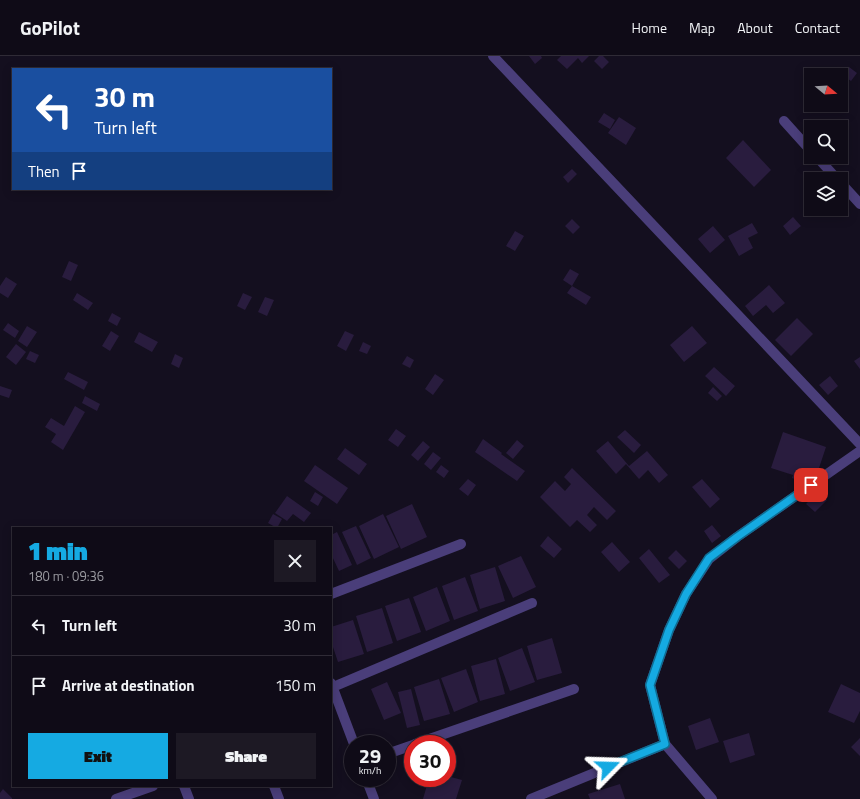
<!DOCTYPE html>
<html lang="en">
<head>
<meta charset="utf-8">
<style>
	:root { --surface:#0f0b17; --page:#1d1924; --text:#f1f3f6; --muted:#9b9ba1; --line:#2f2b36; --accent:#15aae2 }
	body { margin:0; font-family:"Titillium Web",sans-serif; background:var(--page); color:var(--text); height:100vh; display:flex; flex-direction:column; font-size:15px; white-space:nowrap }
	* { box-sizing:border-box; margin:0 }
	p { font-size:13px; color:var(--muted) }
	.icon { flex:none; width:22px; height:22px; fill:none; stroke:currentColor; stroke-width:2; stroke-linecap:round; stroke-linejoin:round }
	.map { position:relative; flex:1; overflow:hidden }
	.details { position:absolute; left:12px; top:471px; width:320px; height:260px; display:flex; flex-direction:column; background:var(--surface); border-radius:0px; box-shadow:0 2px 10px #0003,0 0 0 1px var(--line) }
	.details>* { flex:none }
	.guide { position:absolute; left:12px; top:12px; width:320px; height:122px; border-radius:0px; box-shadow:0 2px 10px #0003,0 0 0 1px var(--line); background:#1a4fa0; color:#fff; overflow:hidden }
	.needle { width:26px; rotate:108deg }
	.tools { position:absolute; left:804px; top:12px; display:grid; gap:8px }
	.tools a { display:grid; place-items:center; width:44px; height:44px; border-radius:0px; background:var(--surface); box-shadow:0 2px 10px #0003,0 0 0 1px var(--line); font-size:20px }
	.speed { position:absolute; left:344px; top:679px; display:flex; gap:8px; font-size:20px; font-weight:700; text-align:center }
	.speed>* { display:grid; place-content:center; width:52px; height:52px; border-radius:50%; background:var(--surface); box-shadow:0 2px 10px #0003,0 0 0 1px var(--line); line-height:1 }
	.speed small { font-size:10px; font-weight:400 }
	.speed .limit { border:6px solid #d22; background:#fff; color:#111 }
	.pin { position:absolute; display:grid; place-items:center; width:34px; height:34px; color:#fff; margin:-17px; border-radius:8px; box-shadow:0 2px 6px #0006 }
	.me { position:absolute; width:44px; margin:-22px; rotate:68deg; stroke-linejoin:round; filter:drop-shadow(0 0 3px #0008) }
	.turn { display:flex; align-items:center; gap:14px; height:84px; padding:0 16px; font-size:18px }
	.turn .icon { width:52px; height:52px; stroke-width:2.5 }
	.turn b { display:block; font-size:28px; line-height:34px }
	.then { display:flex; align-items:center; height:38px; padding:0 16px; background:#0003; gap:8px; font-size:15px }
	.round { display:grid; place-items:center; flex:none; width:42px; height:42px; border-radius:0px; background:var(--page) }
	.overview { display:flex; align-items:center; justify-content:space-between; height:68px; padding:0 16px }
	h1 { font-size:24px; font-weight:800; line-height:30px; color:var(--accent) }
	.cta { display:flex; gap:8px; margin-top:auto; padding:8px 16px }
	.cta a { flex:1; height:46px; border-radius:0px; background:var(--accent); color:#111; font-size:16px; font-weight:800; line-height:46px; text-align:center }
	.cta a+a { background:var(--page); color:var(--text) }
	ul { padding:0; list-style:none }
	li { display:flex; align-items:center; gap:12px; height:60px; padding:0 16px; border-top:1px solid var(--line) }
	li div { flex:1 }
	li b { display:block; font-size:15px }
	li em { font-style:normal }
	header { display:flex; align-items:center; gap:24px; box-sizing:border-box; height:56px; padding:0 20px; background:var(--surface); border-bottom:1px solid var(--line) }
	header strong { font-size:19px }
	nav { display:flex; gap:22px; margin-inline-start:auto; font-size:14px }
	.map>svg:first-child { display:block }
	.building { fill:#291c3e }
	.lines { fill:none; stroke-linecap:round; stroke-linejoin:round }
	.minor { stroke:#4a3e7a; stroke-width:10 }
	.route-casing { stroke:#0e6e93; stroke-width:10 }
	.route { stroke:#15aae2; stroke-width:7 }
</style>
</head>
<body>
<header>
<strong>GoPilot</strong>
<nav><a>Home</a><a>Map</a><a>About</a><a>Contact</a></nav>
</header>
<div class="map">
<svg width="860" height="743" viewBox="0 0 860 743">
	<rect width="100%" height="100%" fill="#140f1f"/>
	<path class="building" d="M 529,0 L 541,0 L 542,2 L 535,8 Z
		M 561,0 L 589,0 L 582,7 L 578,2 L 567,13 L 557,4 Z
		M 599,0 L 603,0 L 609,6 L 602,13 L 594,5 Z
		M 849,11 L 857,17 L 851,25 L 843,19 Z
		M 604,57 L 615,64 L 610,73 L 598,66 Z
		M 619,61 L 636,72 L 626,89 L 608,77 Z
		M 743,84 L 771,114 L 754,131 L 726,102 Z
		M 572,113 L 577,118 L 568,127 L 563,121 Z
		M 793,161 L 801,170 L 790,179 L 783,170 Z
		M 572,163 L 580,171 L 573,178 L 565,170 Z
		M 752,167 L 758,177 L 748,182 L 753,192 L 739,200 L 728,180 Z
		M 713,170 L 725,184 L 710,197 L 698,183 Z
		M 515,175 L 524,180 L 515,195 L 506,190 Z
		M 69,205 L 78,209 L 71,225 L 62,221 Z
		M 570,213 L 579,218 L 572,230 L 563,224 Z
		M 6,221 L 17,228 L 8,242 L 0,237 L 0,230 Z
		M 769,229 L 785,247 L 773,257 L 766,249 L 753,260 L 745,250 Z
		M 572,230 L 591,241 L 586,249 L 567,237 Z
		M 77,237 L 93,247 L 88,254 L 73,244 Z
		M 243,237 L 252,241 L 245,254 L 237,250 Z
		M 265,241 L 274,244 L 267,260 L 258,256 Z
		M 112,257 L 121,262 L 117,270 L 108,265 Z
		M 797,262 L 813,278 L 791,300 L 775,284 Z
		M 8,267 L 19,275 L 15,282 L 3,274 Z
		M 27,270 L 37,276 L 27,291 L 18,285 Z
		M 692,270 L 707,287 L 684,306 L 670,289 Z
		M 111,275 L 119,280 L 110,295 L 102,290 Z
		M 345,275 L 354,279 L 346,295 L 337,290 Z
		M 139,276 L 158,286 L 152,296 L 134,286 Z
		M 363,286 L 371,290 L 367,298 L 359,295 Z
		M 16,288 L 26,296 L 16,309 L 6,301 Z
		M 30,295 L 39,299 L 35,307 L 26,303 Z
		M 175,298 L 183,302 L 179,312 L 171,308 Z
		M 407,300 L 414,304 L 410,312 L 402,308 Z
		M 860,301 L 860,313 L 854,305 Z
		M 714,311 L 735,330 L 726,340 L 705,320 Z
		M 68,316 L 88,326 L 84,334 L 64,323 Z
		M 435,318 L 444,324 L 433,339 L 425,333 Z
		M 830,320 L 838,330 L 828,339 L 819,329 Z
		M 0,330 L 12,334 L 9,342 L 0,339 Z
		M 713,331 L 722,340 L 717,345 L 708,337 Z
		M 85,340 L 100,348 L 97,355 L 82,347 Z
		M 75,350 L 85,356 L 63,394 L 51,386 L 56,378 L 45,371 L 51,362 L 64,370 Z
		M 396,373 L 406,380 L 398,391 L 388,384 Z
		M 625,374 L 641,389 L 634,397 L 617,381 Z
		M 783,376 L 826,391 L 813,430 L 792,422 L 793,419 L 771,412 Z
		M 483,383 L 502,397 L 501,398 L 525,415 L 517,425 L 475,396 Z
		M 517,384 L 524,390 L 513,403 L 506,397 Z
		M 423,385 L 430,391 L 418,405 L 411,399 Z
		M 608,385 L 629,410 L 647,395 L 668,419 L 659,427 L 648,414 L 639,423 L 626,408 L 616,418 L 596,395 Z
		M 345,392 L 367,408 L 359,419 L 337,403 Z
		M 433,396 L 441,402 L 431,414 L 424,408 Z
		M 315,409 L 348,432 L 337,448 L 304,425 Z
		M 441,409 L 449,415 L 444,422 L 436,416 Z
		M 572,412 L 616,455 L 607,464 L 594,451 L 587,459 L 597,469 L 590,476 L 577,464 L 570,471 L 540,441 L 555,425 L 565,435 L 571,428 L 564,421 Z
		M 468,423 L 476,429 L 468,440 L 459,433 Z
		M 702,423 L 720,443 L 710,452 L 692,431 Z
		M 818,435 L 827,444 L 815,456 L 806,448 Z
		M 315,436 L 323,441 L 318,450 L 310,445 Z
		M 287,440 L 311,457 L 304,466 L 293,458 L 287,465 L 275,457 Z
		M 412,448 L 427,481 L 401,493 L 386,460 Z
		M 273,458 L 282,463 L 277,472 L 268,467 Z
		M 383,458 L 399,491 L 374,503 L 359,470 Z
		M 712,469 L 721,480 L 712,487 L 704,475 Z
		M 356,470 L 371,502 L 357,509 L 342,476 Z
		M 337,476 L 352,509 L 339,515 L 331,498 L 331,479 Z
		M 548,480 L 562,493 L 554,502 L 540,490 Z
		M 612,486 L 630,506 L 619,516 L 601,496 Z
		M 649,493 L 670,519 L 659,527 L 639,502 Z
		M 676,494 L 687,505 L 679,513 L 668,502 Z
		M 521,500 L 536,531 L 513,542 L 498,510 Z
		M 495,511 L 505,545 L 480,553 L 470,519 Z
		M 465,521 L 478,555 L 454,564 L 442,530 Z
		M 437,531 L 450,565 L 426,575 L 413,541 Z
		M 409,542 L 421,576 L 397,585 L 385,550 Z
		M 382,552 L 393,587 L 367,596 L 356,560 Z
		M 353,564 L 364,598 L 338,606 L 331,585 L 331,571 Z
		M 552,582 L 562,617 L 537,624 L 527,590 Z
		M 522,592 L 535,626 L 510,635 L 498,602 Z
		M 496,603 L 505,638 L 480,645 L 471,610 Z
		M 466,613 L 478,646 L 454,656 L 441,622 Z
		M 439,623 L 450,658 L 424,665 L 414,631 Z
		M 387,626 L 401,657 L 384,664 L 371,633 Z
		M 841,628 L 860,637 L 860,655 L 854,667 L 828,656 Z
		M 411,633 L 420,669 L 407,672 L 398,636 Z
		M 710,662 L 719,686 L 696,694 L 688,670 Z
		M 749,677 L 755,699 L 730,707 L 723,685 Z
		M 860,682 L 860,700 L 851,691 Z
		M 447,720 L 462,724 L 456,743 L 423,743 L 429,722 L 447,722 Z
		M 620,728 L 625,743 L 590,743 L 588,738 Z
		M 3,733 L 12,742 L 12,743 L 0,743 L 0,737 Z"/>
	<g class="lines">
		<path class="minor" d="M 493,0 L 860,388
			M 784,65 L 811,95
			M 817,101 L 837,123
			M 841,127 L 860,148
			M 331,538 L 461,488
			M 331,627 L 354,688
			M 333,631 L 532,547
			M 415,688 L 574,633
			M 387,698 L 413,689
			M 366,722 L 374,743
			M 184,730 L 189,743
			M 274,730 L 279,743
			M 116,743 L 153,730
			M 531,743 L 665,688
			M 712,743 L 665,688 L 650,629 L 669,574 L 686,538 L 709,503 L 737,481 L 860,395"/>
	</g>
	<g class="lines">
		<defs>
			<path id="route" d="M 608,711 L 665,688 L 650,629 L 669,574 L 686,538 L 709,502 L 737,481 L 811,429"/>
		</defs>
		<use href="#route" class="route-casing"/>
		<use href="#route" class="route"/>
	</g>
</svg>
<div class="tools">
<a><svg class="needle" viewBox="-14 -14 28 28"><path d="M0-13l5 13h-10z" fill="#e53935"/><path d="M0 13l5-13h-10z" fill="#9b9ba1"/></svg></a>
<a><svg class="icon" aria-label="search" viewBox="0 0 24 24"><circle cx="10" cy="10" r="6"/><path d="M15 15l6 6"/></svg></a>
<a><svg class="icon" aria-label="layers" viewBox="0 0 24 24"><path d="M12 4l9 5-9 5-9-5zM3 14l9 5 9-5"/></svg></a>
</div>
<div class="speed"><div>29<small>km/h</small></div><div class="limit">30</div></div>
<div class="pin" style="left:811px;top:429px;background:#d93025"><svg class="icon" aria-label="arrive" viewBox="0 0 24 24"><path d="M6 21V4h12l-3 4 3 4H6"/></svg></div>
<svg class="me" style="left:608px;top:711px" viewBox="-20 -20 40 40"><path d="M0-17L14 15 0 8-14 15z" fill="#15aae2" stroke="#fff" stroke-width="4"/></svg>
<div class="guide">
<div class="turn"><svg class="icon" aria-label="left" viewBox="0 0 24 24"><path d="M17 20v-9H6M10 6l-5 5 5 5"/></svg><div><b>30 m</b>Turn left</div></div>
<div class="then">Then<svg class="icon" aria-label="arrive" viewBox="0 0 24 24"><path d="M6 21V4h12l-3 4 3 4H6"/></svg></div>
</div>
<section class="details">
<div class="overview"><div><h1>1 min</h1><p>180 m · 09:36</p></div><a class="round"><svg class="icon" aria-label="close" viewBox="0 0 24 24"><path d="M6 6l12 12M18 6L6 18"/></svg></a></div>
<ul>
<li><svg class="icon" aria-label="left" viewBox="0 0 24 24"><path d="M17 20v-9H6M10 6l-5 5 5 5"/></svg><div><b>Turn left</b></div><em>30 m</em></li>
<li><svg class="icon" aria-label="arrive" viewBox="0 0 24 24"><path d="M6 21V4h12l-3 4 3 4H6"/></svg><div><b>Arrive at destination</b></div><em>150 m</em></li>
</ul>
<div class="cta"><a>Exit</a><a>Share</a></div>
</section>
</div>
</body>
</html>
